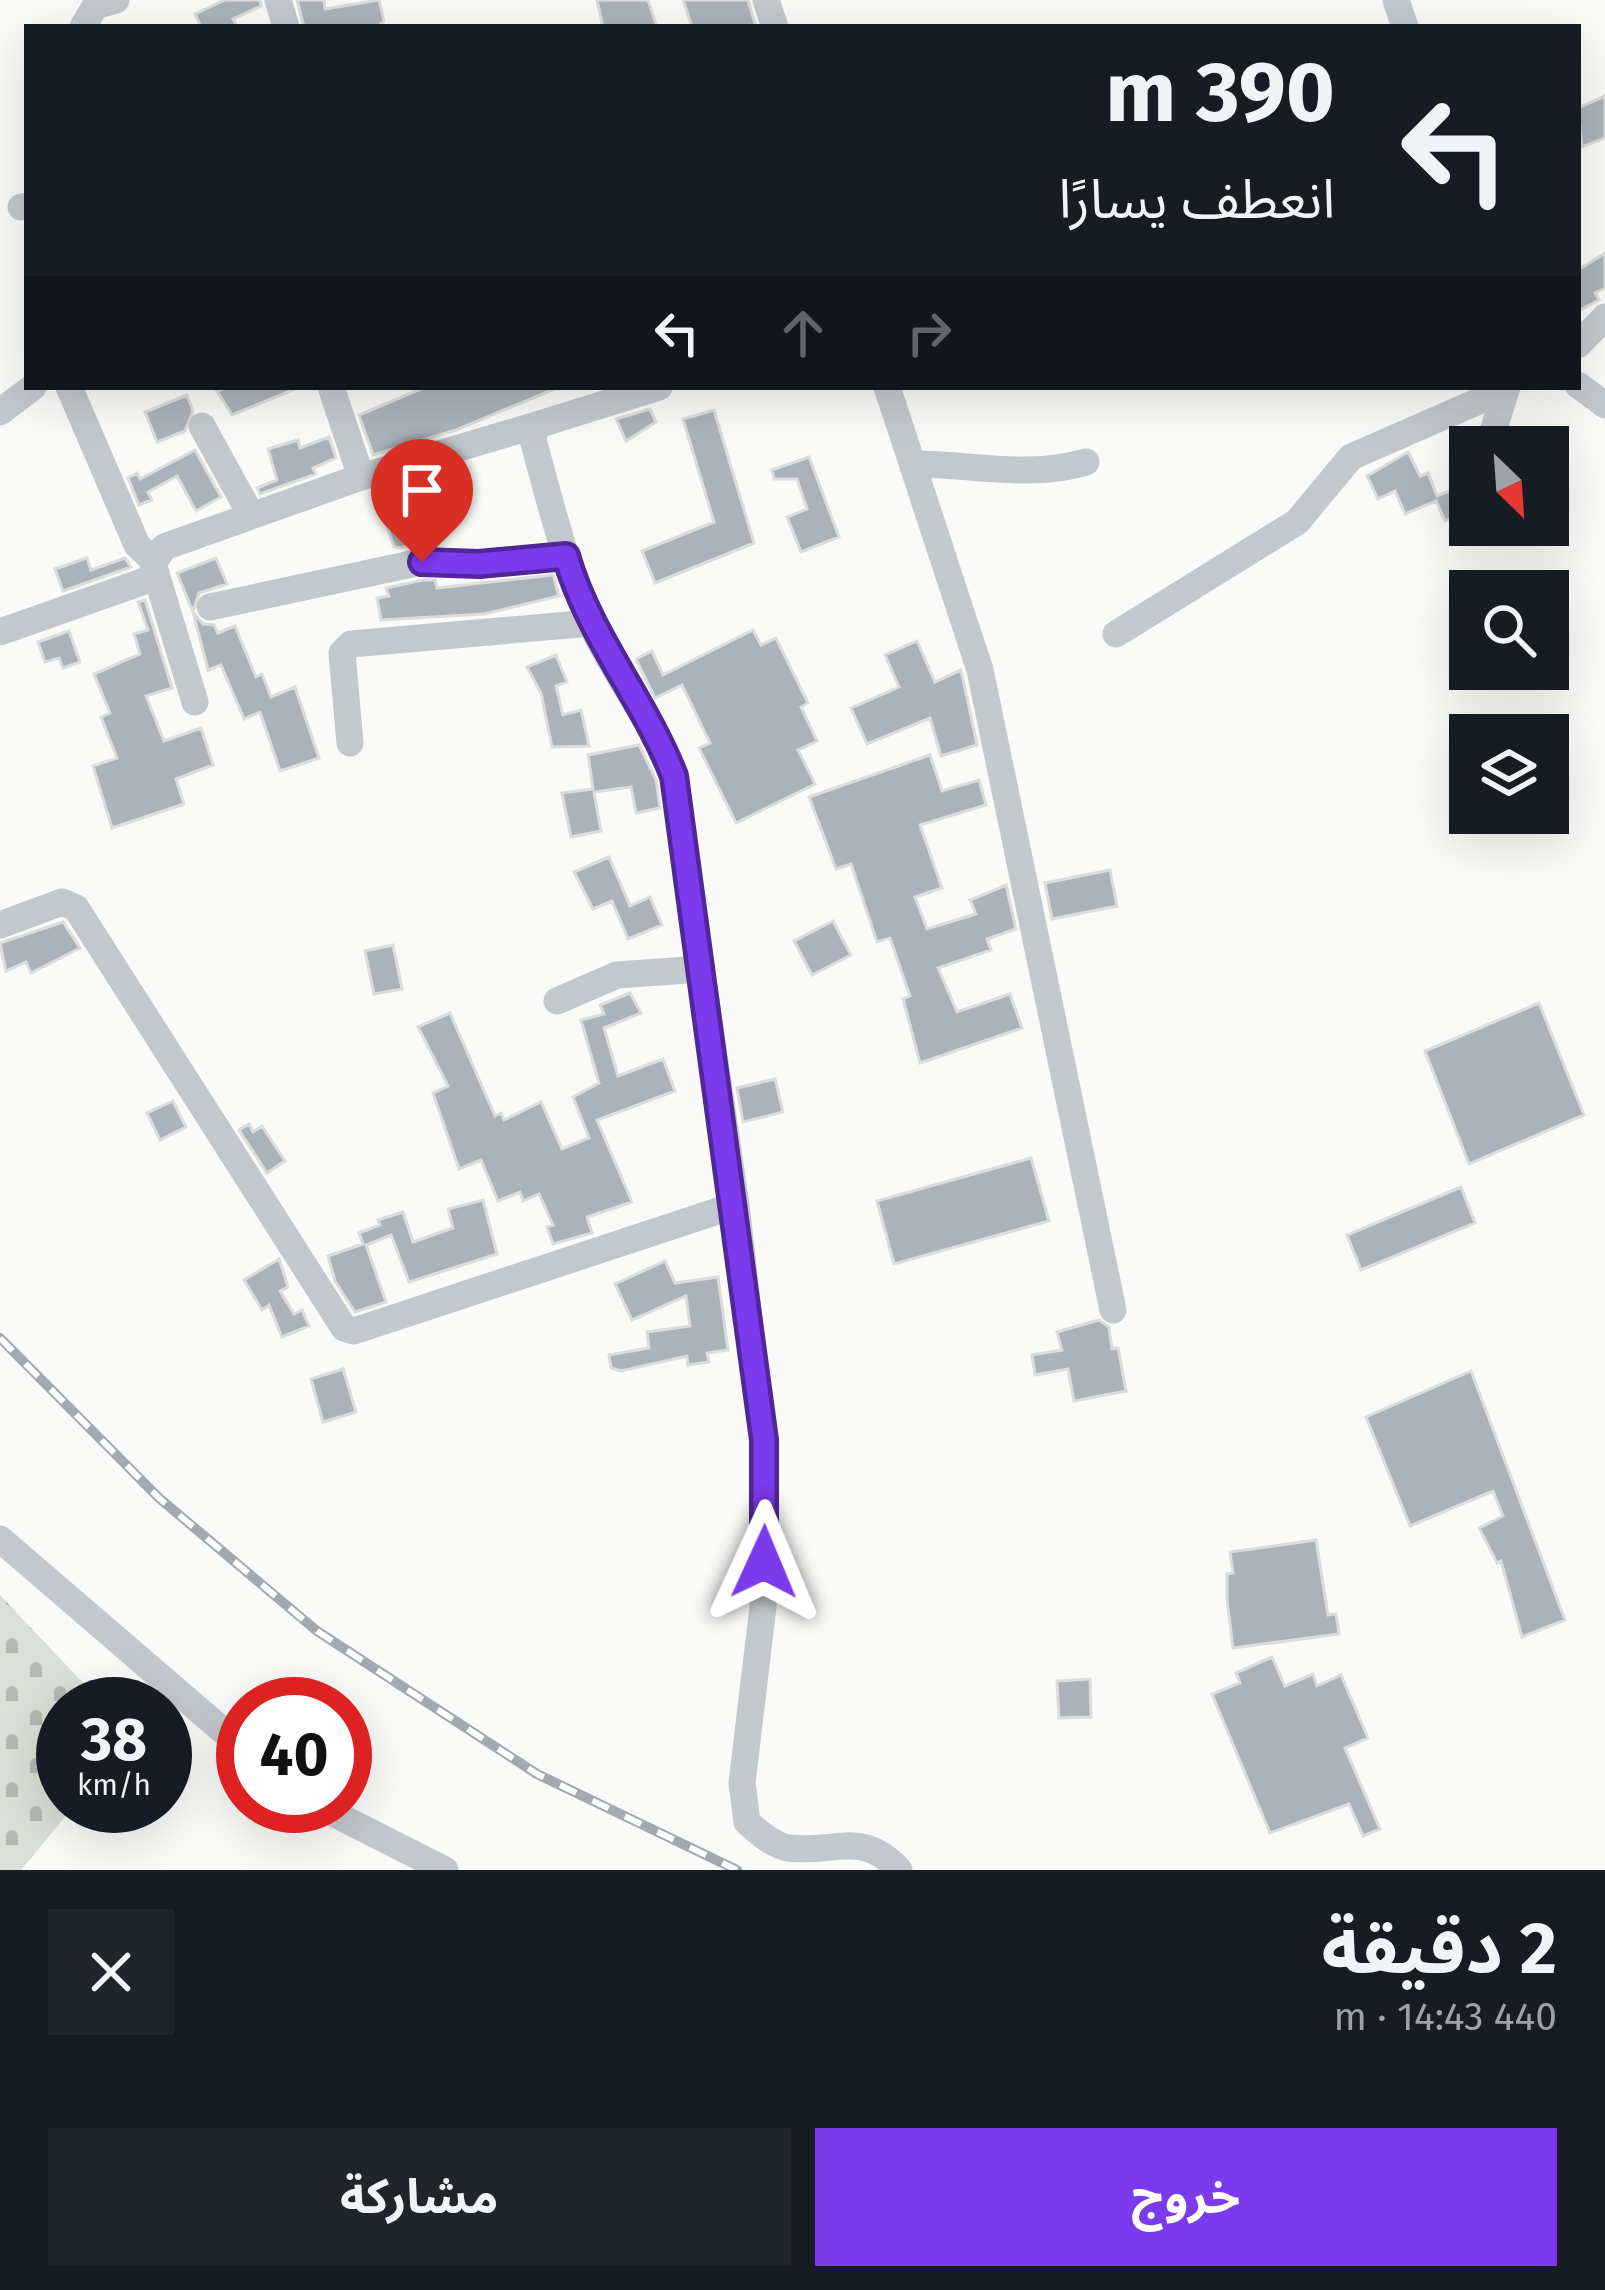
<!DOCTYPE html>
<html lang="ar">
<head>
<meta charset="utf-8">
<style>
	:root { --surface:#171b24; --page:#20242c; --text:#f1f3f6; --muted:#9ea1a6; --accent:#7c3aed }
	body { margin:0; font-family:"Fira Sans","Noto Sans Arabic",sans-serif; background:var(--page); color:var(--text); direction:rtl; height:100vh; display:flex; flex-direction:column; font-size:45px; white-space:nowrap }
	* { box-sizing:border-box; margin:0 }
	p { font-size:39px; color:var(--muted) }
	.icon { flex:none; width:66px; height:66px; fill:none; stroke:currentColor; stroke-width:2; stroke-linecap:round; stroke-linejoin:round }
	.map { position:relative; height:1870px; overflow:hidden; direction:ltr }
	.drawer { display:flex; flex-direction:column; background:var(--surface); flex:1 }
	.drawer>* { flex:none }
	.hud { position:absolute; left:24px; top:24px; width:1557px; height:366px; border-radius:0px; box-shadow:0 12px 48px #0002; direction:rtl; background:#171b24; color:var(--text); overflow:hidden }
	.needle { width:78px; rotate:155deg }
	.fabs { position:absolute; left:1449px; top:426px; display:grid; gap:24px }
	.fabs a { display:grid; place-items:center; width:120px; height:120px; border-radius:0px; background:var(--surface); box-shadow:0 12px 48px #0002; font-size:60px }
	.speed { position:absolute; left:36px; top:1677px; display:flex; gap:24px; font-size:60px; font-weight:700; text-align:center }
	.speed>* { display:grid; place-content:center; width:156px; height:156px; border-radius:50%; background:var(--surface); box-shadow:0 12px 48px #0002; line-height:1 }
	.speed small { font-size:30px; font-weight:400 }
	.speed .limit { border:18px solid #d22; background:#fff; color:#111 }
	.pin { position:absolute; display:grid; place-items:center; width:102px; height:102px; color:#fff; margin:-123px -51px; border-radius:50% 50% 50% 0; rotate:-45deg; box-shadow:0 0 12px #0007 }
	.pin .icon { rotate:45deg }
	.me { position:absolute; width:132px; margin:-66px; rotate:1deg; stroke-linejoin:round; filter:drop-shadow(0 0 9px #0008) }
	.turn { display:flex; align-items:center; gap:42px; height:252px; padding:0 48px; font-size:54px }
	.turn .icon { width:156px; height:156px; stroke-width:2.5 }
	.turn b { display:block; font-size:84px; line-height:102px }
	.lanes { display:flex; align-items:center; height:114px; padding:0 48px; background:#0003; justify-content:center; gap:60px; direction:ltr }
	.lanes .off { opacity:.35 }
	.round { display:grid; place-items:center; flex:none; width:126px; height:126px; border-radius:0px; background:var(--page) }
	.summary { display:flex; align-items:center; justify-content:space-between; height:204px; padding:0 48px }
	h1 { font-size:72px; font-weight:700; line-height:90px }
	.button { display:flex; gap:24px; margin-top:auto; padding:24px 48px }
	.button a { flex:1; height:138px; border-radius:0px; background:var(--accent); color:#fff; font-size:48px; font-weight:700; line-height:138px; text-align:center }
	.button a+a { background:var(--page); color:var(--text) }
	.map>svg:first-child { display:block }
	.cemetery { fill:url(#cemetery-stones) }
	.building { fill:#aab3b9; stroke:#dcdcda; stroke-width:3 }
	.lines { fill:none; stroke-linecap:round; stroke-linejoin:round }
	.minor { stroke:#c3c8cc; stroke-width:27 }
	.rail-casing { stroke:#a2aab0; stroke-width:10 }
	.rail { stroke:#fff; stroke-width:6; stroke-dasharray:18; stroke-linecap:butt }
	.route-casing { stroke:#51269a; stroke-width:30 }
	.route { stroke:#7c3aed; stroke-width:21 }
</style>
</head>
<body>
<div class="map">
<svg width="1605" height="1870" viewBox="0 0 1605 1870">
	<defs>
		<pattern id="cemetery-stones" width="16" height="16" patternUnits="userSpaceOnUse" patternTransform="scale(3)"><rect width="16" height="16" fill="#dadfd7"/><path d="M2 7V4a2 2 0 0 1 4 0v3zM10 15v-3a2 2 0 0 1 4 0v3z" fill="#b4b9b4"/></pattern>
	</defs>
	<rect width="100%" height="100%" fill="#fafaf8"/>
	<path class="cemetery" d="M 0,1595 L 103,1704 L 63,1704 L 63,1806 L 74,1806 L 21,1870 L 0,1870 Z"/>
	<path class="building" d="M 225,0 L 260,0 L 261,6 L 233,19 L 237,27 L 201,27 L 195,14 Z
		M 297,0 L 324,0 L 325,9 L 379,0 L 384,21 L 377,27 L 304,27 Z
		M 597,0 L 648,0 L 657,27 L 603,27 Z
		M 683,0 L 748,0 L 756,27 L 692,27 Z
		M 1605,96 L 1605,138 L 1582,147 L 1578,108 Z
		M 1605,253 L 1605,288 L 1595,293 L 1599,300 L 1578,311 L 1578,270 Z
		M 228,387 L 300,387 L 232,415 L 217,391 Z
		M 425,387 L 559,387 L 456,430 L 373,455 L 359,415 Z
		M 187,395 L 193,411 L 185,431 L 157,442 L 145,412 Z
		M 650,409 L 656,422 L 626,441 L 616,419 Z
		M 714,410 L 754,543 L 655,583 L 642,551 L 714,522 L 683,419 Z
		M 329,437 L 336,458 L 313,468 L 316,474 L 260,494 L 257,488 L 277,480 L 268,449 L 298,440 L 300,448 Z
		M 195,450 L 221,497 L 196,511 L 177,476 L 148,492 L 152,500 L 139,505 L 128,478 L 137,473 L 140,479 Z
		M 1408,452 L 1420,476 L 1428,473 L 1437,496 L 1456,488 L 1460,497 L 1470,493 L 1470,510 L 1445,521 L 1436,501 L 1405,514 L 1395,491 L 1378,499 L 1367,476 Z
		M 809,457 L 839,537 L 801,552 L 787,517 L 807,509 L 797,479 L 774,479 L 772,470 Z
		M 405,503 L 410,518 L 418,515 L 421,525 L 430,523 L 434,536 L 401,548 L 394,547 L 382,510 Z
		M 87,558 L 91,570 L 125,558 L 131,567 L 63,591 L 55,569 Z
		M 216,558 L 227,584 L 199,593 L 193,612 L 177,573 Z
		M 553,575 L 559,596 L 484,614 L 381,620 L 377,598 L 389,596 L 386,588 L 423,580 L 435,580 L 437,588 Z
		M 145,600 L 172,688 L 146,696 L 164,741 L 201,728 L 213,765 L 176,779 L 184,804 L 112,828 L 93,766 L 117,758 L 101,717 L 110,713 L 94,674 L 140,654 L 134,634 L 148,630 L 138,602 Z
		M 193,612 L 203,624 L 214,625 L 218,633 L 235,626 L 256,677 L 262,674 L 271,697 L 295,687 L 319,758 L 280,771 L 260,712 L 244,719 L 221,665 L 208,670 Z
		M 753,630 L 761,645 L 776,638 L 808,703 L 801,707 L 817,741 L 798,750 L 815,784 L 736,823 L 699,748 L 710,743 L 682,685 L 655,698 L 636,659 L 652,651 L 663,675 Z
		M 69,631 L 80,662 L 63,668 L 59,658 L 45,662 L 38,642 Z
		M 917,641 L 935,682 L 961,670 L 977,745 L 941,756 L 930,718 L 867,744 L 851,708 L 899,687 L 885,655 Z
		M 556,655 L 567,682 L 556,686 L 563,715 L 581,710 L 589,746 L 552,747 L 541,693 L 527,667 Z
		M 639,745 L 656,780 L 660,808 L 636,813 L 631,787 L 594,792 L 601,831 L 571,837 L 562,793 L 593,789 L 588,755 Z
		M 930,755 L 942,791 L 979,780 L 986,805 L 920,825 L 942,888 L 915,897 L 927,929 L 976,914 L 970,900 L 1006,885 L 1016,929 L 987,939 L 991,950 L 938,968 L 957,1012 L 1010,994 L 1022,1028 L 920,1063 L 903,999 L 910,996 L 890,938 L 877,942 L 851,864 L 836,869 L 809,797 Z
		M 609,857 L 630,906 L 650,897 L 662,925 L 628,939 L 612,901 L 593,909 L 574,872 Z
		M 1110,870 L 1117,906 L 1052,919 L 1045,883 Z
		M 833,921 L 851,955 L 812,975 L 794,941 Z
		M 63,922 L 80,948 L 31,973 L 26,962 L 6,971 L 0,943 Z
		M 393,945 L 402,989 L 374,994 L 365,951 Z
		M 630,993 L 641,1013 L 604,1028 L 618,1076 L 663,1059 L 675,1091 L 597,1120 L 632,1202 L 587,1217 L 592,1233 L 553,1244 L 547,1227 L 553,1225 L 539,1194 L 523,1201 L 520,1192 L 498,1201 L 481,1160 L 459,1169 L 433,1093 L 448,1086 L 418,1027 L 450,1013 L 495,1116 L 501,1113 L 504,1120 L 541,1102 L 562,1149 L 589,1138 L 573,1097 L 599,1083 L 581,1020 L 604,1014 L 600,1005 Z
		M 1539,1003 L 1584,1115 L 1469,1164 L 1425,1051 Z
		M 775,1079 L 783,1112 L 743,1122 L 737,1088 Z
		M 173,1101 L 186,1127 L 160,1140 L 147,1113 Z
		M 249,1124 L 253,1132 L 262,1126 L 285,1161 L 267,1173 L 239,1130 Z
		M 1031,1158 L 1049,1221 L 894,1264 L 877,1201 Z
		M 1461,1187 L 1475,1223 L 1361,1270 L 1347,1235 Z
		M 483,1200 L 497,1254 L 409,1282 L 391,1235 L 366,1245 L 386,1302 L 355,1312 L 335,1281 L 328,1256 L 363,1244 L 359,1233 L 380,1225 L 378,1220 L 403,1212 L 413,1242 L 453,1228 L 448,1209 Z
		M 279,1259 L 288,1287 L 280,1291 L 294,1314 L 302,1310 L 309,1326 L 282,1337 L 269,1305 L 262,1310 L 244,1280 Z
		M 665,1261 L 675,1283 L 718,1277 L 728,1350 L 707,1353 L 709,1362 L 688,1365 L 687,1356 L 621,1371 L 611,1368 L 609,1355 L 649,1348 L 647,1332 L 690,1326 L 686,1296 L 632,1320 L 615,1284 Z
		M 1099,1320 L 1109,1327 L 1112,1349 L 1118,1348 L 1126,1391 L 1074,1401 L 1068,1369 L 1035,1375 L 1032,1355 L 1062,1350 L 1057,1332 Z
		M 343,1369 L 356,1412 L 323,1422 L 311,1379 Z
		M 1471,1371 L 1565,1620 L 1522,1637 L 1501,1561 L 1497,1563 L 1479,1528 L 1503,1516 L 1493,1491 L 1410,1526 L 1366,1417 Z
		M 1316,1540 L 1328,1615 L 1336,1614 L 1339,1634 L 1233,1648 L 1227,1600 L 1227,1574 L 1233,1573 L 1230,1552 Z
		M 1272,1657 L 1285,1686 L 1313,1674 L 1317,1686 L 1341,1675 L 1368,1738 L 1345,1748 L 1380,1829 L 1363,1836 L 1349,1804 L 1270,1833 L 1212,1694 L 1240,1683 L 1236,1673 Z
		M 1090,1679 L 1091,1717 L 1059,1718 L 1057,1681 Z"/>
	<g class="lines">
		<path class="minor" d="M 278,0 L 286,27
			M 766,0 L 775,27
			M 1396,0 L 1405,27
			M 83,27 L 95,6 L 116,0
			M 21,207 L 27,206
			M 1578,345 L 1605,317
			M 1578,385 L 1605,405
			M 69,387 L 137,545 L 153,560
			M 331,387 L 361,477
			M 659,387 L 540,424 L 532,436 C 550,502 566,568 594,630 C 618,680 653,723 673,775 L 736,1205 L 763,1440 L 763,1607 L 742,1783 L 747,1822 C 758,1832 773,1845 788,1848 C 833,1854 862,1829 899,1870
			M 887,387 L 980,670 L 1113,1310
			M 0,412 L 33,387
			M 202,426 L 251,515
			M 1488,447 L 1507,387
			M 914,464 C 973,464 1029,479 1086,462
			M 210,607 L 421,562 L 479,564 L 566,556
			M 0,632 L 156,577
			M 1116,634 L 1297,522 L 1351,457 L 1504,390
			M 195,702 L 153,564 L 164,547 L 361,477 L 540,424
			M 350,743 L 342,653 L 351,644 L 592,623
			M 0,925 L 62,902 L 76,908 L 344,1328 L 354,1331 L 736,1205
			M 557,1001 L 617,975 L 701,969
			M 0,1539 L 243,1748
			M 319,1806 L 445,1870"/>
		<defs>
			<path id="rail" d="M 0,1338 L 159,1498 L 317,1631 L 537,1774 L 737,1870"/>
		</defs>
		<use href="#rail" class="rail-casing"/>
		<use href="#rail" class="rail"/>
	</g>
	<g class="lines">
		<defs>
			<path id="route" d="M 422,562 L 479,564 L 566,556 C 589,636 644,699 674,776 L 764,1440 L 764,1562"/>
		</defs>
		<use href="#route" class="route-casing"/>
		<use href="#route" class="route"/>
	</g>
</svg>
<div class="fabs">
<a><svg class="needle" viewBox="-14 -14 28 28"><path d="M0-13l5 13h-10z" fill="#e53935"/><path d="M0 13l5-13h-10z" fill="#9ea1a6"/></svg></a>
<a><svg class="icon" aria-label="search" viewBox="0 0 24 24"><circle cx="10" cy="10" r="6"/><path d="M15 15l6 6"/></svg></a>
<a><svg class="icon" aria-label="layers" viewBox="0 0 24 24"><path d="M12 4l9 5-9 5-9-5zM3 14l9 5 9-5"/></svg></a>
</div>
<div class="speed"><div>38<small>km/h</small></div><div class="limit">40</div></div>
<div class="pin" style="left:422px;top:562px;background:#d93025"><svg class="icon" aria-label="arrive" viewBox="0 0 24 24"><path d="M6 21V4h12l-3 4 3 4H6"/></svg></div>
<svg class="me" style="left:764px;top:1562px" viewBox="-20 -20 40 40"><path d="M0-17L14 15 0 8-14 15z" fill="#7c3aed" stroke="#fff" stroke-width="4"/></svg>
<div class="hud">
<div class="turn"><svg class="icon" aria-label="left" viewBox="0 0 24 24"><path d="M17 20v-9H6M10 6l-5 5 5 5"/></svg><div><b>390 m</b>انعطف يسارًا</div></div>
<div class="lanes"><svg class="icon" aria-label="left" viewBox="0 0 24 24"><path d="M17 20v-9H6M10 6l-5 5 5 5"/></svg><svg class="icon off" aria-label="ahead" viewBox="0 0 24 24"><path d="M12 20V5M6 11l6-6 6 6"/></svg><svg class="icon off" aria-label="right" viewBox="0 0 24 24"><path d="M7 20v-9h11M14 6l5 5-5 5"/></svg></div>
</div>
</div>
<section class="drawer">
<div class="summary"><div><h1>2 دقيقة</h1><p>440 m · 14:43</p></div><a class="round"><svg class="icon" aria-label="close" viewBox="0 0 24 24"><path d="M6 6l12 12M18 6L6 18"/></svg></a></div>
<div class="button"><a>خروج</a><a>مشاركة</a></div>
</section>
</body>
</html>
